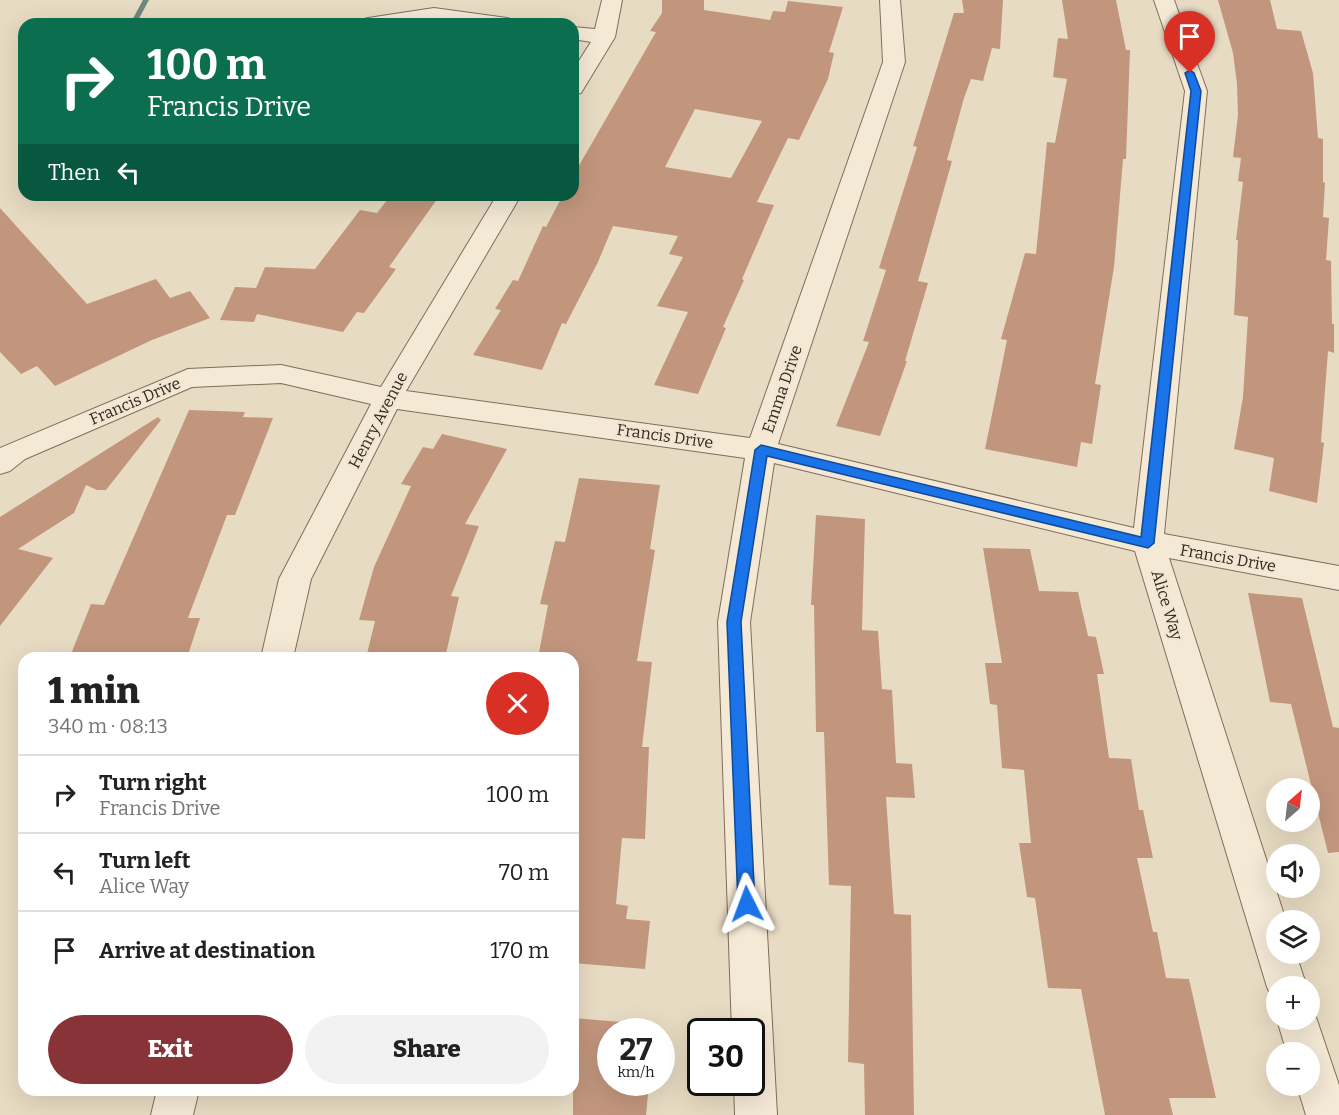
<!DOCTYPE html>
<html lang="en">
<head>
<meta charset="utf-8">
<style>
	:root { --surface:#fff; --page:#f2f2f2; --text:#222; --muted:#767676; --line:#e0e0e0; --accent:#883337 }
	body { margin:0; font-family:Bitter,serif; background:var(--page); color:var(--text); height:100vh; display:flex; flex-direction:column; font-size:22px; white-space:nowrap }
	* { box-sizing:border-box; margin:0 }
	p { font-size:20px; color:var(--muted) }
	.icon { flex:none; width:33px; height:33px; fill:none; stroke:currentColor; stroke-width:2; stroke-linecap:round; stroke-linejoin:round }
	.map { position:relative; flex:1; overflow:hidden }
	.drawer { position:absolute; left:18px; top:652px; width:561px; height:444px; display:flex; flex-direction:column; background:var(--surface); border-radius:18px; box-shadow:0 6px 24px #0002 }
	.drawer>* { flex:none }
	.top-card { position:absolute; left:18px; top:18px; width:561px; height:183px; border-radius:18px; box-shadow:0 6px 24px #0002; background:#0b6e4f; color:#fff; overflow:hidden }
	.needle { width:39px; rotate:28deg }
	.controls { position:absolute; left:1266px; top:778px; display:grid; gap:12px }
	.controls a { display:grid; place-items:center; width:54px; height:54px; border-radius:50%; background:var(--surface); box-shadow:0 6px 24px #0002; font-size:30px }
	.speed { position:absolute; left:597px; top:1018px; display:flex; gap:12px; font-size:30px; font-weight:700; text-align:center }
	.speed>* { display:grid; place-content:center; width:78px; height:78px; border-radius:50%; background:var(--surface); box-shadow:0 6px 24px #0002; line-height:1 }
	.speed small { font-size:15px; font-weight:400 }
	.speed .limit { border:3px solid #111; border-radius:9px; background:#fff; color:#111 }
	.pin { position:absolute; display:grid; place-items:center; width:51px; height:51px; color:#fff; margin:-62px -26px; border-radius:50% 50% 50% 0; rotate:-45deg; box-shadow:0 0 6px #0007 }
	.pin .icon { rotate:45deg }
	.me { position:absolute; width:66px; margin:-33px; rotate:357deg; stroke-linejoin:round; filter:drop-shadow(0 0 4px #0008) }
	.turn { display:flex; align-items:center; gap:21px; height:126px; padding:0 30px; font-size:27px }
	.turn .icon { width:78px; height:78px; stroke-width:2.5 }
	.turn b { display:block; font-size:42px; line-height:51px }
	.then { display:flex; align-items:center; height:57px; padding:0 30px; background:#0003; gap:12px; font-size:22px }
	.round { display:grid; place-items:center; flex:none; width:63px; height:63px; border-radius:32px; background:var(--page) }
	.overview { display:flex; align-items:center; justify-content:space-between; height:102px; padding:0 30px }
	h1 { font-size:36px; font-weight:800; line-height:45px }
	.primary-button { display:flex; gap:12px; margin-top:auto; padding:12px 30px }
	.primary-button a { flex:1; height:69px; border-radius:36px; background:var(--accent); color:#fff; font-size:24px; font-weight:800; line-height:69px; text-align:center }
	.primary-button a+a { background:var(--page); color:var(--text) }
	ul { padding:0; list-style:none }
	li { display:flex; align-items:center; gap:18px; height:78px; padding:0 30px; border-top:2px solid var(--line) }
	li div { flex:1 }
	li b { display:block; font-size:22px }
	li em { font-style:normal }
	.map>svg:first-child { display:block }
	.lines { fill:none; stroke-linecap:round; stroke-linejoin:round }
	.stream { fill:#6d8880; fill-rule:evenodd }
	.building { fill:#c2967d; fill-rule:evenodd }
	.street-casing { stroke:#806d5c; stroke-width:2 }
	.street { fill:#f4e9d5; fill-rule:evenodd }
	.route { fill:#1a73e8; stroke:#114b97; stroke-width:1.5 }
	.labels { text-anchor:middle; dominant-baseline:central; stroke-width:5; stroke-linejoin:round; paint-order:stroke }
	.street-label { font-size:16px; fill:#32271e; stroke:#f1e6d1 }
</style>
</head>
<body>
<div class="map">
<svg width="1339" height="1115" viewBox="0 0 1339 1115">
	<rect width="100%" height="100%" fill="#e8dbc3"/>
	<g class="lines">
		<path class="stream" d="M 143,0 L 149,0 L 136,24 L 130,24 Z"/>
	</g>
	<path class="building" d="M 662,0 L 704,0 L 704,10 L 770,20 L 773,11 L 785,12 L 788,1 L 843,7 L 829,52 L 834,53 L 828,79 L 799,140 L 788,138 L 757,202 L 774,205 L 742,279 L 744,280 L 723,327 L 726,328 L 698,394 L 654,385 L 688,312 L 657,306 L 683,257 L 669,254 L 678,236 L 613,226 L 598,262 L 566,324 L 562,323 L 542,370 L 473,355 L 501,310 L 495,309 L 513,280 L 518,281 L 543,226 L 546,227 L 563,195 L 573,195 L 573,176 L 656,32 L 650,31 L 662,13 ZM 695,109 L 762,121 L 731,178 L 665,167 Z
		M 962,0 L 1003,0 L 1000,49 L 992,48 L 983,81 L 971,79 L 964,98 L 947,160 L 952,161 L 918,281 L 928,283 L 905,361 L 907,361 L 880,436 L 836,426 L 869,342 L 863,341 L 886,270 L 879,268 L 917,147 L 913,146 L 954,13 L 964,13 Z
		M 1062,0 L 1116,0 L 1126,50 L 1130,50 L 1126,159 L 1123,159 L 1114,267 L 1095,384 L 1101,385 L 1092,444 L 1081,442 L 1077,467 L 985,449 L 1007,340 L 1001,339 L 1025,253 L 1036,254 L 1047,142 L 1055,143 L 1067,79 L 1053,77 L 1058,38 L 1068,39 Z
		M 1218,0 L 1270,0 L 1277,29 L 1301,31 L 1313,73 L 1318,138 L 1323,139 L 1323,182 L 1325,183 L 1323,217 L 1329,218 L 1326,260 L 1331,261 L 1332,324 L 1334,324 L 1334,353 L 1328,351 L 1321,442 L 1324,443 L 1317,503 L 1269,491 L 1274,458 L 1234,449 L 1243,397 L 1248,317 L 1234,315 L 1238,240 L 1236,240 L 1243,182 L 1238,181 L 1241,158 L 1233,157 L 1238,115 L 1237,84 L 1233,53 Z
		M 391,195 L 440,195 L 389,267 L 396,269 L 364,313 L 357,312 L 343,332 L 257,314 L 254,322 L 220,320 L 235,287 L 256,288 L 265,267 L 315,269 L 360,210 L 377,213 Z
		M 0,208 L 87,304 L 156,279 L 170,298 L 190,291 L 210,318 L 152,340 L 55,386 L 37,366 L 21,374 L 0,352 Z
		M 189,410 L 245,412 L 243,417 L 273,418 L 235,515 L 227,515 L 188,618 L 200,618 L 187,658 L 71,654 L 91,604 L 104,605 Z
		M 158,417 L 161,420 L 106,490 L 97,490 L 86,485 L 74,513 L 18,549 L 53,558 L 0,626 L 0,517 Z
		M 442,434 L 507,449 L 465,524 L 479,526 L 451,596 L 459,597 L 445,658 L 366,658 L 375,621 L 359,620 L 374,567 L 411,486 L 401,484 L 423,447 L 433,449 Z
		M 579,478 L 660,485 L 650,549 L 655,550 L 637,661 L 652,662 L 642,747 L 649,747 L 645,839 L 622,838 L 616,904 L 628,906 L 626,919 L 650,921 L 645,969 L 573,963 L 573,658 L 538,658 L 548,605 L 540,604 L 555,541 L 565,542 Z
		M 816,515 L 865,519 L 862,630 L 878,631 L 882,689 L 892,690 L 896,763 L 912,764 L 915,798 L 886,797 L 894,914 L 911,915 L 914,1115 L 865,1115 L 864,1064 L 848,1062 L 851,886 L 829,885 L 824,732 L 816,732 L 814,605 L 811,605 Z
		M 983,548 L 1030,549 L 1039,591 L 1078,592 L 1088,636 L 1096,637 L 1104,674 L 1097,674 L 1109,758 L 1131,759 L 1139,810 L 1143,810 L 1153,858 L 1137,858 L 1153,932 L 1157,932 L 1166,978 L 1189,979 L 1216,1098 L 1169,1098 L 1173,1115 L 1105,1115 L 1081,989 L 1048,988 L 1035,898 L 1027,897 L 1019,843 L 1031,843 L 1024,770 L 1002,768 L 997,705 L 990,704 L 985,663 L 1002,663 Z
		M 1248,593 L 1302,598 L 1333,727 L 1339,728 L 1339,852 L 1328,853 L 1291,704 L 1270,702 Z
		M 573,1018 L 621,1022 L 620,1032 L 610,1032 L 610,1083 L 649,1083 L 646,1115 L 573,1115 Z"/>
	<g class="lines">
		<defs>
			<path id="street" d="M 602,0 L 622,0 L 615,37 L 581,93 L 573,95 L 573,70 L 591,42 L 573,39 L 573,27 L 595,29 Z
				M 880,0 L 900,0 L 905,62 L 778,444 L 1134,528 L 1185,91 L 1154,0 L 1174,0 L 1207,91 L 1164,534 L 1339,566 L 1339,590 L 1169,558 L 1286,921 L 1276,921 L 1276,954 L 1296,954 L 1307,987 L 1276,987 L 1276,1002 L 1273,1000 L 1267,987 L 1135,551 L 774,463 L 750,622 L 777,1115 L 735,1115 L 734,1083 L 752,1083 L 752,1032 L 732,1032 L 718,622 L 745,458 L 397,409 L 311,579 L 293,658 L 261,658 L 279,579 L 371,404 L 281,383 L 192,387 L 25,459 L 10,471 L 0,474 L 0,448 L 188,369 L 281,365 L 381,387 L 497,195 L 521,195 L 406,391 L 750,438 L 883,62 Z
				M 434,8 L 507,18 L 514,20 L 517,24 L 461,24 L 434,20 L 409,24 L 358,24 L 361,20 L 368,18 Z
				M 1310,1005 L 1317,1020 L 1339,1085 L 1339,1115 L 1306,1115 L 1297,1086 L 1310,1086 L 1310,1053 L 1287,1053 L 1277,1020 L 1310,1020 Z
				M 157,1090 L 199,1090 L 193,1115 L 151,1115 Z"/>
		</defs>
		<use href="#street" class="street-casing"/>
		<use href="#street" class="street"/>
	</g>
	<path class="route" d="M 1190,70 L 1194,73 L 1201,91 L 1154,543 L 1148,548 L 767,456 L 741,622 L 755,904 L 753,909 L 747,911 L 741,909 L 738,904 L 727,622 L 755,450 L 761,445 L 1141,537 L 1191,91 L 1185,73 Z"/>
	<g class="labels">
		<g class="street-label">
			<text transform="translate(782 389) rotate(-71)">Emma Drive</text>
			<text transform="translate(135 401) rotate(-23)">Francis Drive</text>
			<text transform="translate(378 420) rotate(-62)">Henry Avenue</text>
			<text transform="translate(665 436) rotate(8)">Francis Drive</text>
			<text transform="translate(1228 558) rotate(10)">Francis Drive</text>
			<text transform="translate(1167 605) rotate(73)">Alice Way</text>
		</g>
	</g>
</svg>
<div class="controls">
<a><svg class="needle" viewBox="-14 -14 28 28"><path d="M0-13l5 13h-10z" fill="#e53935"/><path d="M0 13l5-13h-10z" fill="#767676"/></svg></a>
<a><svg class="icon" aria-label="sound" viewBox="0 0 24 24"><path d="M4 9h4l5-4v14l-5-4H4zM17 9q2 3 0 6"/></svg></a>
<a><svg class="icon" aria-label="layers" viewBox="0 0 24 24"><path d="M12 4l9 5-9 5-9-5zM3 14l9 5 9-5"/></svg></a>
<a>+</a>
<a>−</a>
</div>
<div class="speed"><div>27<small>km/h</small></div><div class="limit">30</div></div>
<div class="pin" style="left:1190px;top:73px;background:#d93025"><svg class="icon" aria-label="arrive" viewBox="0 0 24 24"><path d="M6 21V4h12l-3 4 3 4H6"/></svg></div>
<svg class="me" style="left:747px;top:904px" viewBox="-20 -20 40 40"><path d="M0-17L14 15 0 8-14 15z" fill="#1a73e8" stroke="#fff" stroke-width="4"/></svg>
<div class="top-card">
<div class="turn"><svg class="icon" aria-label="right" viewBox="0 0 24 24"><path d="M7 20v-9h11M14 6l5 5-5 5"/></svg><div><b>100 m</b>Francis Drive</div></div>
<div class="then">Then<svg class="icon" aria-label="left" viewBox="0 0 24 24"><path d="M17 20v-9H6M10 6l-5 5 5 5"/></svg></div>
</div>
<section class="drawer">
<div class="overview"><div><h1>1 min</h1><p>340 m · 08:13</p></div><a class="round" style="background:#d93025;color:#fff"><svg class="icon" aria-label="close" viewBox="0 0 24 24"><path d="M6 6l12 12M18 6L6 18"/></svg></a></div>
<ul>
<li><svg class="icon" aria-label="right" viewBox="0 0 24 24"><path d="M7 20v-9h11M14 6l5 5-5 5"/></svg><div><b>Turn right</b><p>Francis Drive</p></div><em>100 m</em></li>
<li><svg class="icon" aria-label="left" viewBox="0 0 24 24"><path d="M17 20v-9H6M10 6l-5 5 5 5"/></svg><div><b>Turn left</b><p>Alice Way</p></div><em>70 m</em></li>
<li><svg class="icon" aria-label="arrive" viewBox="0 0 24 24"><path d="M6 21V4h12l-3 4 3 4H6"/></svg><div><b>Arrive at destination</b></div><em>170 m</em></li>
</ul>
<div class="primary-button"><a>Exit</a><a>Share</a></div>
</section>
</div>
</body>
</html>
